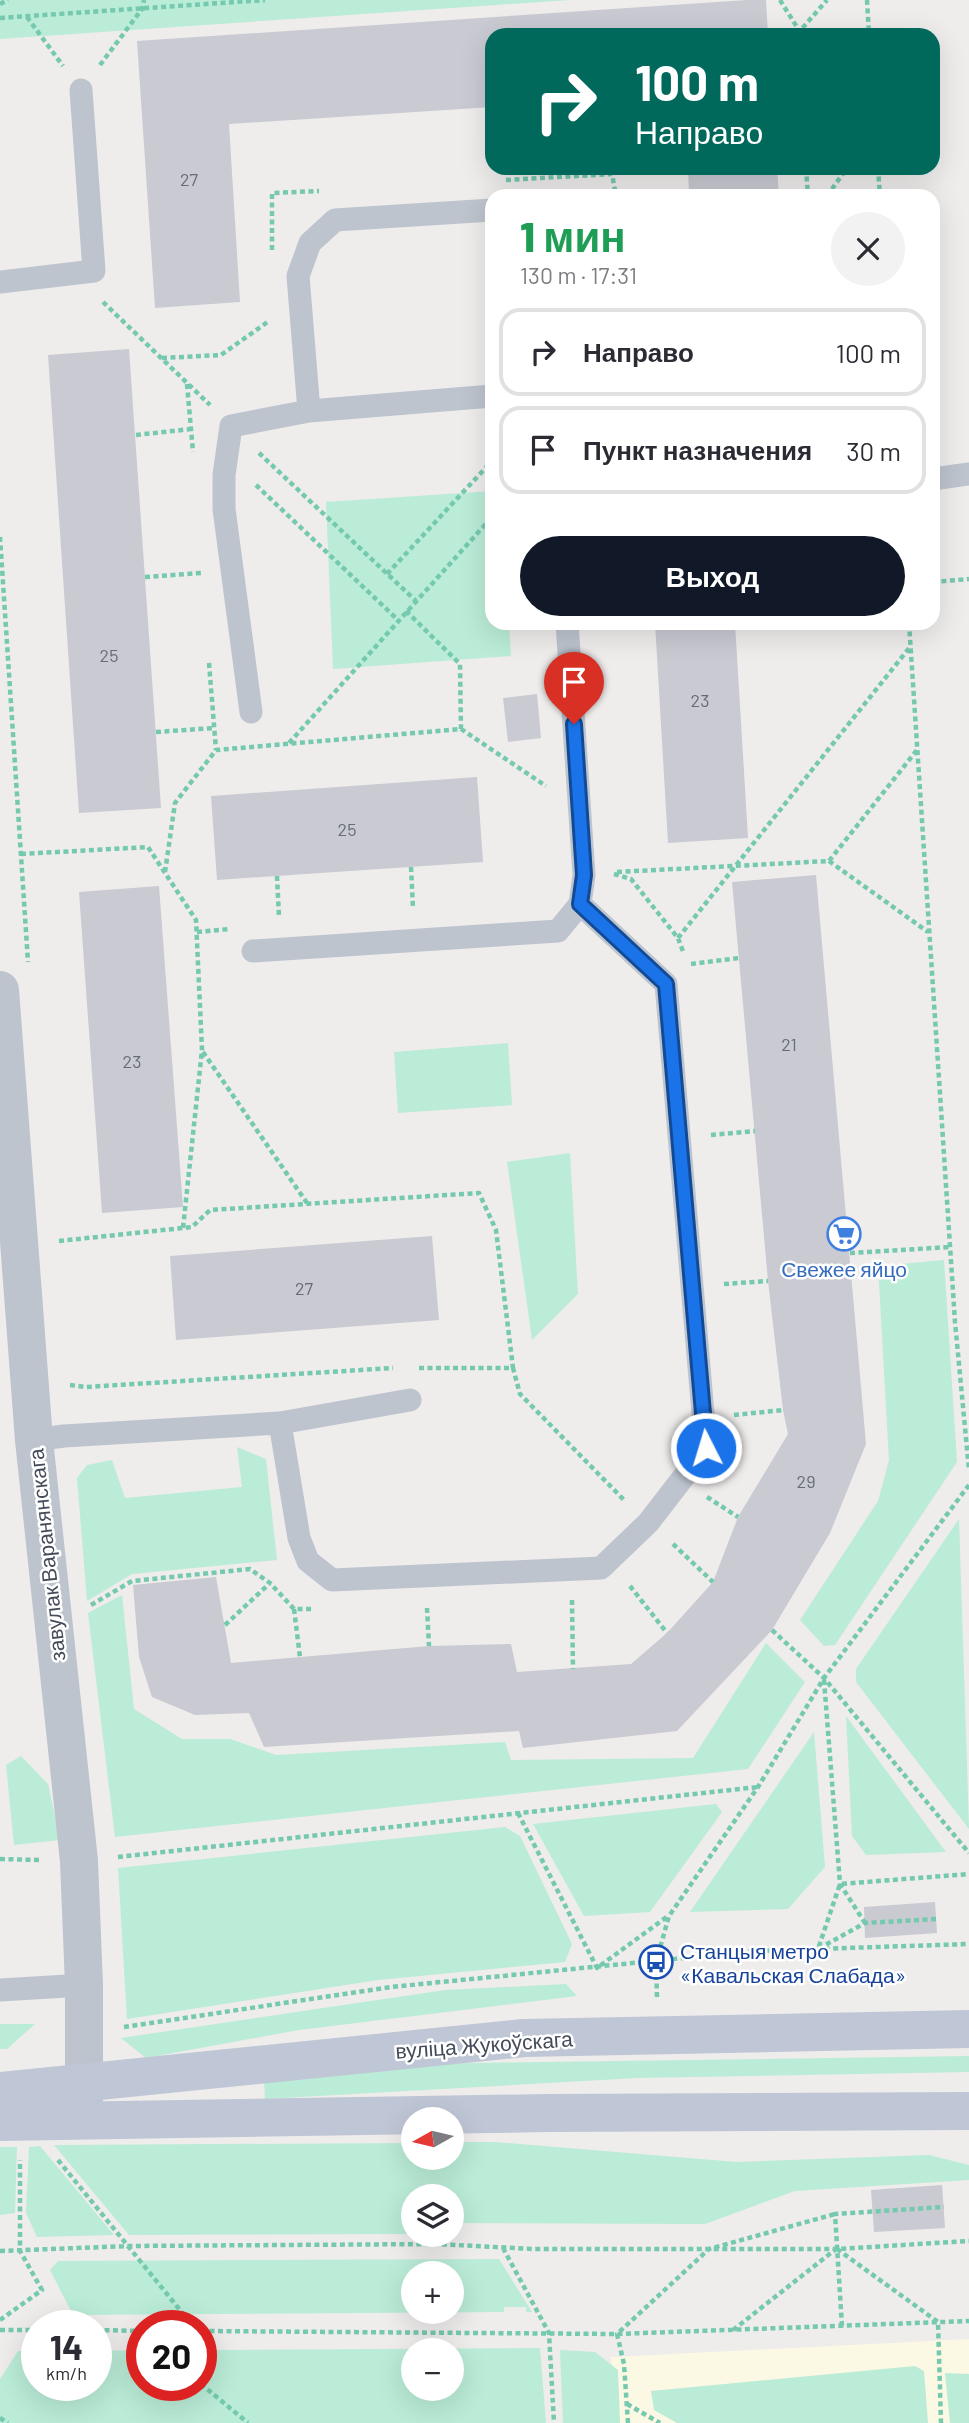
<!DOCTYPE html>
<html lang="ru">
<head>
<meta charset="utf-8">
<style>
	:root { --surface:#fff; --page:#f2f2f3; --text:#2b2b33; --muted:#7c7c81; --line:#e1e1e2; --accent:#111827 }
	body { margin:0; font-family:Barlow,sans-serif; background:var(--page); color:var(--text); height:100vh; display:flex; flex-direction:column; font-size:26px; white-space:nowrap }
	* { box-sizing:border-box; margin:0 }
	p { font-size:23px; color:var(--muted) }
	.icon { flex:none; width:38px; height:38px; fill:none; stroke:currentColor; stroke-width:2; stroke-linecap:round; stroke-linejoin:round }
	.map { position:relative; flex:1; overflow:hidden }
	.panel { position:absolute; left:485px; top:189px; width:455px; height:441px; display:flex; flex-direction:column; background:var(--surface); border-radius:21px; box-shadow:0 7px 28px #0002 }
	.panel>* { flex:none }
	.hud { position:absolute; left:485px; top:28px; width:455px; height:147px; border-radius:21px; box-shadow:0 7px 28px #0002; background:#00695c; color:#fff; overflow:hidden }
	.needle { width:46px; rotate:262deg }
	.controls { position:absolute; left:401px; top:2107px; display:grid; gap:14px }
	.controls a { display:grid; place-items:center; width:63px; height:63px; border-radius:50%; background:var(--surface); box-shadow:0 7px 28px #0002; font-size:35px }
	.speed { position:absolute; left:21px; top:2310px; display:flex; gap:14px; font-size:35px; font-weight:700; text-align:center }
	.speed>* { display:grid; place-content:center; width:91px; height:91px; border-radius:50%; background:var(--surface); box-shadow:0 7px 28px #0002; line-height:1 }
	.speed small { font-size:18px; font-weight:400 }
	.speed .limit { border:10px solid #d22; background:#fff; color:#111 }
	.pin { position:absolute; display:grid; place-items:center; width:60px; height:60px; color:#fff; margin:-72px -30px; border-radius:50% 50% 50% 0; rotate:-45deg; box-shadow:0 0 7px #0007 }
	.pin .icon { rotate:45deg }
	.me { position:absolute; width:77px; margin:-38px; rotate:355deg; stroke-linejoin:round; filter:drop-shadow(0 0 5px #0008) }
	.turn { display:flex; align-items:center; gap:24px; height:147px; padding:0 35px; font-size:32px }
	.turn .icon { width:91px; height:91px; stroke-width:2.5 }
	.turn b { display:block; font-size:49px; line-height:60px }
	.round { display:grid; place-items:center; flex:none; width:74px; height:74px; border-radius:37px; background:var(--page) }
	.overview { display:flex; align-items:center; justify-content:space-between; height:119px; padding:0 35px }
	h1 { font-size:42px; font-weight:800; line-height:52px; color:#1e9e55 }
	.button { display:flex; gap:14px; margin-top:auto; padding:14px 35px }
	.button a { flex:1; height:80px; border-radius:42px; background:var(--accent); color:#fff; font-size:28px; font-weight:800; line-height:80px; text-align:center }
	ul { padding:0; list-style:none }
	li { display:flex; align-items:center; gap:21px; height:88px; margin:0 14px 10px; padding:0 21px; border:4px solid var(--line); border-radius:21px }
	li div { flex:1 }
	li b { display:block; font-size:26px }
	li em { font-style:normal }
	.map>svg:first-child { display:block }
	.commercial { fill:#fbf8e4 }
	.green { fill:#baecd7; fill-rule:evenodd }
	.building { fill:#c9cad2 }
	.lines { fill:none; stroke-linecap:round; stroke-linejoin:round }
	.path { stroke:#74c9ae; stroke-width:4.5; stroke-dasharray:5 3.5; stroke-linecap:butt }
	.lane { stroke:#bdc4ce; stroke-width:23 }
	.street { stroke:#bdc4ce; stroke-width:38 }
	.secondary { stroke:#bfc6d5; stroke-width:38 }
	.route-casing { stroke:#114b97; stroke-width:18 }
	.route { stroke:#1a73e8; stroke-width:12 }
	.labels { text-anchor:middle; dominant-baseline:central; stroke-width:5; stroke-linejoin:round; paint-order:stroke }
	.number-label { font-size:18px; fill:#666c77 }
	.shop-label { font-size:21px; fill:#366cbe; stroke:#fff }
	.street-label { font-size:21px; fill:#454c59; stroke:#fff }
	.transit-label { font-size:21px; fill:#164399; stroke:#fff; text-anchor:start }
</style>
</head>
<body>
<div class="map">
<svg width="969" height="2423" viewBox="0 0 969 2423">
	<rect width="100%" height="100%" fill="#efecec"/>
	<path class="commercial" d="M 969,2339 L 969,2423 L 615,2423 L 611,2357 Z"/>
	<path class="green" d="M 0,0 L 570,0 L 0,39 Z
		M 492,491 L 492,623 L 509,623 L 511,656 L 333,669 L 326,502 Z
		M 508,1043 L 512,1105 L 398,1113 L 394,1052 Z
		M 570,1153 L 578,1294 L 532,1340 L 507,1162 Z
		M 944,1260 L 957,1462 L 835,1645 L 824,1646 L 800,1620 L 878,1501 L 889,1460 L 878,1266 Z
		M 237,1447 L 266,1459 L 277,1560 L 132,1574 L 87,1601 L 77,1478 L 87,1465 L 112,1460 L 125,1498 L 242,1487 Z
		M 959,1519 L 969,1829 L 856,1682 L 856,1669 Z
		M 122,1595 L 134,1709 L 182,1739 L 230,1739 L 276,1755 L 505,1742 L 511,1760 L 693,1758 L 766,1643 L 805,1682 L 748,1769 L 115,1837 L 88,1613 Z
		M 846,1716 L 946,1852 L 866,1855 L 852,1836 Z
		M 814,1732 L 825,1867 L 788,1909 L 690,1912 Z
		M 21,1756 L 48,1784 L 60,1840 L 14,1845 L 6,1765 Z
		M 716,1804 L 722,1812 L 650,1912 L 584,1916 L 533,1824 Z
		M 505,1827 L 520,1836 L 572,1944 L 565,1962 L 378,1980 L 127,2019 L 118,1868 Z
		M 566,1984 L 577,1996 L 299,2030 L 146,2058 L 121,2038 L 445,1990 Z
		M 0,2024 L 35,2024 L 7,2049 L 0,2049 Z
		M 969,2056 L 969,2072 L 637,2078 L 265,2099 L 264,2080 L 410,2064 Z
		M 452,2142 L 495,2142 L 737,2162 L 929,2155 L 969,2165 L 969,2180 L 795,2191 L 705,2224 L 452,2223 L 452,2196 L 413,2196 L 413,2234 L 129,2235 L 54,2145 L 413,2143 L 413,2158 L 452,2158 Z
		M 40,2146 L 114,2235 L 37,2237 L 26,2213 L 29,2147 Z
		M 0,2147 L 17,2147 L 15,2213 L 0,2215 Z
		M 499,2259 L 532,2312 L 526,2312 L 526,2307 L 504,2307 L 504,2312 L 73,2315 L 50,2270 L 58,2261 ZM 413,2273 L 452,2273 L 452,2312 L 413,2312 Z
		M 540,2348 L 546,2423 L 0,2423 L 0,2379 L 18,2351 L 37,2351 L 37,2385 L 96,2385 L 96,2351 L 142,2350 L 142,2385 L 201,2385 L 201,2350 ZM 452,2350 L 452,2389 L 413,2389 L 413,2350 Z
		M 560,2350 L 595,2352 L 618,2370 L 620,2423 L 563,2423 Z
		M 915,2366 L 924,2371 L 928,2423 L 677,2423 L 654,2410 L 651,2391 Z
		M 945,2373 L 969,2374 L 969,2423 L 950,2423 Z"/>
	<path class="building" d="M 747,0 L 766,0 L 768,35 L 492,35 L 492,107 L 229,124 L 240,302 L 155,308 L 137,41 Z
		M 688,168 L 777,168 L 779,196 L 689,196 Z
		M 129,349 L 161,808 L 79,813 L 48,355 Z
		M 655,623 L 735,623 L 748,838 L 668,843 Z
		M 537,694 L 541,738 L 508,742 L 503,698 Z
		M 477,777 L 483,862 L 217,880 L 211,796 Z
		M 816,875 L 866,1444 L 830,1533 L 772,1630 L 677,1731 L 523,1748 L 519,1731 L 264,1747 L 249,1713 L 195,1715 L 152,1697 L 139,1657 L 133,1585 L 216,1577 L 231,1663 L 429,1646 L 511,1644 L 517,1672 L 631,1664 L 667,1633 L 713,1582 L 738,1517 L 788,1434 L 783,1410 L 768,1281 L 732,882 Z
		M 159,886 L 183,1207 L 102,1213 L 79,892 Z
		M 432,1236 L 439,1320 L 176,1340 L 170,1256 Z
		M 935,1902 L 937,1933 L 865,1938 L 864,1907 Z
		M 942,2185 L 945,2228 L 874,2232 L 871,2190 Z"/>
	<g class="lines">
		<path class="path" d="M 780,0 L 800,32
			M 867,0 L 869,35
			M 0,4 L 8,0
			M 27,17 L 63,66
			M 0,18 L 265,0
			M 800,35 L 799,32 L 827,0
			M 100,65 L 142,9 L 144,0
			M 806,168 L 808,196
			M 878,168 L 880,196
			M 506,180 L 612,174 L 616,196
			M 827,196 L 847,168
			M 272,250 L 272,193 L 319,191
			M 103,302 L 210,405
			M 162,358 L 221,355 L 269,321
			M 187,384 L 193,452
			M 136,435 L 191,429
			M 259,453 L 416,601
			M 256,485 L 398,620
			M 0,537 L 28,962
			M 387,574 L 492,461
			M 145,577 L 201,573
			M 933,582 L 969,579
			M 406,611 L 460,664 L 461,729
			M 909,623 L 955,1322 L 969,1470
			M 209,663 L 216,750
			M 156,732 L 214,728
			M 289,743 L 492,517
			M 21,854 L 148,847 L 196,920 L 202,1050 L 183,1228
			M 829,861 L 928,932
			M 411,867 L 413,908
			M 165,872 L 175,803 L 216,750 L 461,729 L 546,786
			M 617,872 L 829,861 L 917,750
			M 614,874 L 631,879 L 678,938 L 684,954
			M 277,876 L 279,917
			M 197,932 L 229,929
			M 678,938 L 910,647
			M 691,964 L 739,958
			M 203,1052 L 307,1203
			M 711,1135 L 755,1131
			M 59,1241 L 192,1227 L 210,1210 L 479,1193 L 496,1230 L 513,1368
			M 850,1253 L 950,1247
			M 724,1284 L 768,1281
			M 419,1368 L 513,1368 L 520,1394 L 625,1501
			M 70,1385 L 86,1387 L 393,1368
			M 734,1415 L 783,1410
			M 707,1497 L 738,1517
			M 673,1544 L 713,1582
			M 630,1586 L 667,1633
			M 572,1600 L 573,1669
			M 91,1605 L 132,1581 L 250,1569 L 270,1583 L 294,1609 L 314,1609
			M 427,1608 L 429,1646
			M 294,1609 L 300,1657
			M 225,1625 L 270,1583
			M 772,1630 L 824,1678 L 969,1853
			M 824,1680 L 840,1884 L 865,1923
			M 518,1813 L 597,1968 L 668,1916
			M 118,1857 L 758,1787
			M 0,1859 L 40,1860
			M 936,1919 L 865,1923 L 818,1949 L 840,1884 L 969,1874
			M 657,1997 L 656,1962 L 669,1916 L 758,1787 L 824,1678 L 969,1485
			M 124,2027 L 391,1987 L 754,1951 L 969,1944
			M 58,2160 L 193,2326
			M 503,2248 L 549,2333 L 554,2423
			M 837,2249 L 938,2322 L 941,2423
			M 0,2251 L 129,2246 L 437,2244 L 534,2249 L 837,2249 L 969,2241
			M 0,2320 L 42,2290 L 20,2251 L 20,2160
			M 842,2326 L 835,2214 L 944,2207
			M 0,2330 L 37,2330
			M 96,2330 L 142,2331
			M 733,2330 L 836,2249
			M 201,2331 L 617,2334 L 969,2321
			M 201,2384 L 248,2423
			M 627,2404 L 660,2423
			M 0,2418 L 8,2423
			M 628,2423 L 624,2364 L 617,2334 L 709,2249 L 835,2214"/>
		<path class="lane" d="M 0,282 L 94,271 L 81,90
			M 309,411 L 298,276 L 310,243 L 335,220 L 492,210
			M 933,479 L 969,474
			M 251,712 L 224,509 L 224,475 L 231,426 L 309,411 L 492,396
			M 253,951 L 558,931 L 580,904 L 584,875 L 567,623
			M 280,1423 L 299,1538 L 308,1561 L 332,1580 L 601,1568 L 648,1523 L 706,1448 L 666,984 L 580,904
			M 34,1440 L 64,1436 L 280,1423 L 410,1400
			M 0,1990 L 84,1985"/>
		<path class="street" d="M 0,990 L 34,1440 L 79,1861 L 84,1985 L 84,2115"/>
		<path class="secondary" d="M 0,2091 L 524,2038 L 969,2029
			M 0,2122 L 548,2113 L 969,2111"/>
	</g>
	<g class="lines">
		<defs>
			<path id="route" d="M 574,724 L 584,875 L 580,904 L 666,984 L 706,1448"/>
		</defs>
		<use href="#route" class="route-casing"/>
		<use href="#route" class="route"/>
	</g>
	<defs>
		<symbol id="supermarket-ring" viewBox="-11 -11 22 22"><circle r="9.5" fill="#fff" stroke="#3f7fe0" stroke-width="1.5"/><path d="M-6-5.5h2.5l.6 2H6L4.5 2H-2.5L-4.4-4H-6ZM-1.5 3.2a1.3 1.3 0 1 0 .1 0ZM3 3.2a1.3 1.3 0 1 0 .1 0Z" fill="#3f7fe0"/></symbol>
		<symbol id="bus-ring" viewBox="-11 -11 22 22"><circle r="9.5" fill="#fff" stroke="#1a4fb4" stroke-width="1.5"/><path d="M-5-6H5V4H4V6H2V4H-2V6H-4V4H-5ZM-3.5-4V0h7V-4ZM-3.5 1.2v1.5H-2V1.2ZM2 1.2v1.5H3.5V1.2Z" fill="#1a4fb4"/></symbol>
	</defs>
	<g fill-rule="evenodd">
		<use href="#supermarket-ring" x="825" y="1215" width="38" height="38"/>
		<use href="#bus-ring" x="637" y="1943" width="38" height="38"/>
	</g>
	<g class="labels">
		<g class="number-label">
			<text x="189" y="179">27</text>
			<text x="109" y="655">25</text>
			<text x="700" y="700">23</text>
			<text x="347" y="829">25</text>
			<text x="789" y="1044">21</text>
			<text x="132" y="1061">23</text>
			<text x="304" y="1288">27</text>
			<text x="806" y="1481">29</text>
		</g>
		<g class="shop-label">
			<text x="844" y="1268">Свежее яйцо</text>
		</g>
		<g class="street-label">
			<text transform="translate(46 1555) rotate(-96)">завулак Варанянскага</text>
			<text transform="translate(484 2044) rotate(-4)">вуліца Жукоўскага</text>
		</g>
		<g class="transit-label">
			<text x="680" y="1950">Станцыя метро<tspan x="680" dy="24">«Кавальская Слабада»</tspan></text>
		</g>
	</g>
</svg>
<div class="controls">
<a><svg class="needle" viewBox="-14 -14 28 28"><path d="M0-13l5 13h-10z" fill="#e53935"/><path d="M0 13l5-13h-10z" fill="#7c7c81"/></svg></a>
<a><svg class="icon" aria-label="layers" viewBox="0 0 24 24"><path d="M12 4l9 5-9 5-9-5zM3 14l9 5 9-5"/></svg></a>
<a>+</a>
<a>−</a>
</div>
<div class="speed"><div>14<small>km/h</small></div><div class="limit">20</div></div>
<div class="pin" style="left:574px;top:724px;background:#d93025"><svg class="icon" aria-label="arrive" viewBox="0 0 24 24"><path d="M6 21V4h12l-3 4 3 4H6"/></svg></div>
<svg class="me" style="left:706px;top:1448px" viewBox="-20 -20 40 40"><circle r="17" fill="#1a73e8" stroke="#fff" stroke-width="3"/><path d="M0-11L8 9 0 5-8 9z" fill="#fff"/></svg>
<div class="hud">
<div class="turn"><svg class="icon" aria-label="right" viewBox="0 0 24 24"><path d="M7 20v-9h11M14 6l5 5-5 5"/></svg><div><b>100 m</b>Направо</div></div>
</div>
<section class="panel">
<div class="overview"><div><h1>1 мин</h1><p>130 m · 17:31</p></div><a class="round"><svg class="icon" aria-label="close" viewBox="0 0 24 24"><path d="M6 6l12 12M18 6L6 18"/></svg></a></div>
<ul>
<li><svg class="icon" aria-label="right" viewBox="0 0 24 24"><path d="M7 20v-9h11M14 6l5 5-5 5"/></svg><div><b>Направо</b></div><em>100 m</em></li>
<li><svg class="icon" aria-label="arrive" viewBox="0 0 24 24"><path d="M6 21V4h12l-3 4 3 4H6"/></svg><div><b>Пункт назначения</b></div><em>30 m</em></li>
</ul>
<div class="button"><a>Выход</a></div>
</section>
</div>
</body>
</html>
